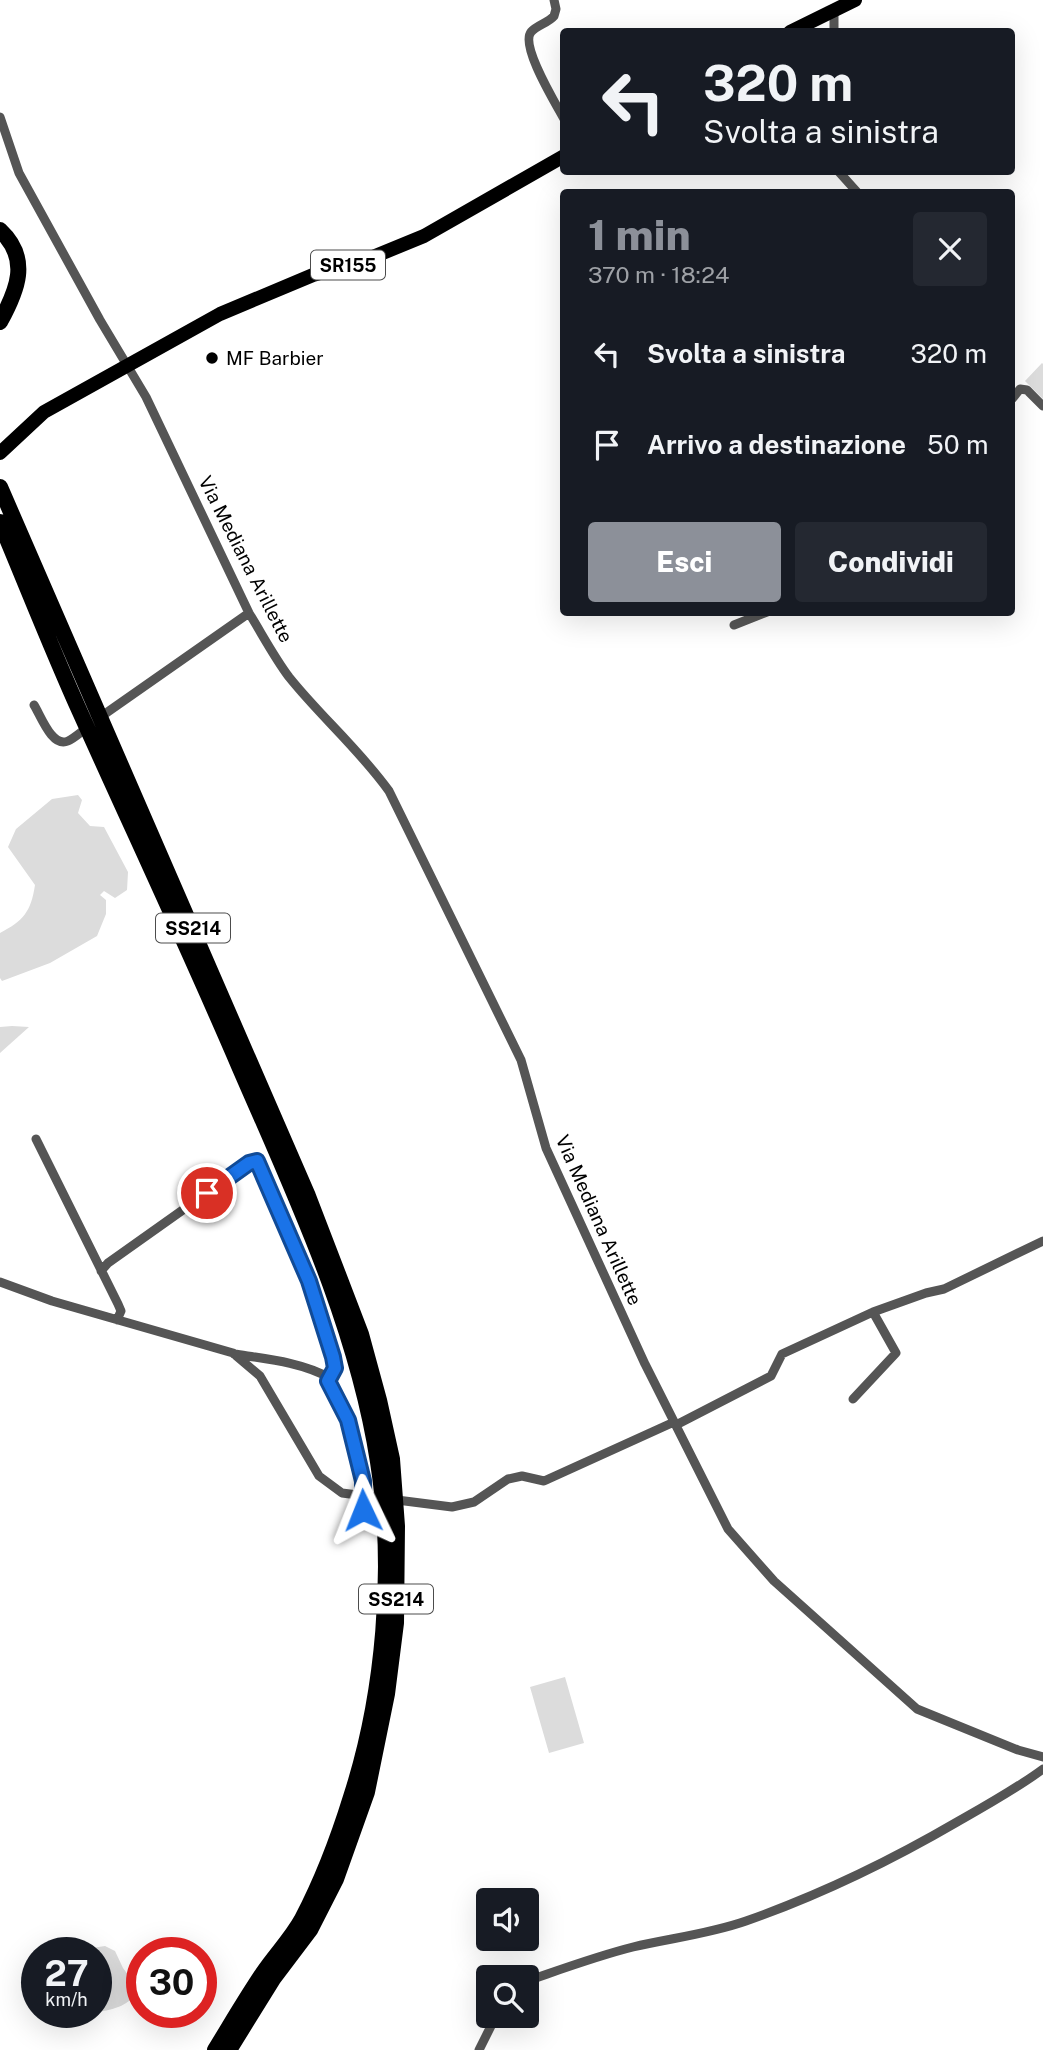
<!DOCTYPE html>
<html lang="it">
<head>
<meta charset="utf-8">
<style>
	:root { --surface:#171b24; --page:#242831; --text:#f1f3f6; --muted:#9ea1a6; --accent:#8c9099 }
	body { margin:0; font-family:"Public Sans",sans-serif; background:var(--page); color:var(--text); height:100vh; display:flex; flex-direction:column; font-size:26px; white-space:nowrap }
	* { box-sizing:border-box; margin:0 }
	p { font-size:23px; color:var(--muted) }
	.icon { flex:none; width:38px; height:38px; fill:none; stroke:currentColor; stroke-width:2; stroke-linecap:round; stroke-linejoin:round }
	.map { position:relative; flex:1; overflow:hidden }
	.details { position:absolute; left:560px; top:189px; width:455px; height:427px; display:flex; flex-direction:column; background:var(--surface); border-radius:7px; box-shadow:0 7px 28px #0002 }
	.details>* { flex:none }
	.hud { position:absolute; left:560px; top:28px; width:455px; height:147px; border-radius:7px; box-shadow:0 7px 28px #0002; background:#171b24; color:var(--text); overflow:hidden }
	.fabs { position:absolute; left:476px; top:1888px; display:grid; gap:14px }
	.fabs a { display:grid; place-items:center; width:63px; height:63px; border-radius:7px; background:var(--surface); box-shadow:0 7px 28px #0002; font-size:35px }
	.speed { position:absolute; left:21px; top:1937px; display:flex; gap:14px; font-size:35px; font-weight:700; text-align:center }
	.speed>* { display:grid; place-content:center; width:91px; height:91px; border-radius:50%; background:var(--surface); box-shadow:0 7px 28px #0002; line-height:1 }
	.speed small { font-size:18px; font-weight:400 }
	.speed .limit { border:10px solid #d22; background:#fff; color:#111 }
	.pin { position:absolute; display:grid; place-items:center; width:60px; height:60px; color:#fff; margin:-30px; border:4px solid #fff; border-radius:50%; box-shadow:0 2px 7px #0007 }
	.me { position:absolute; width:77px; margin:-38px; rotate:358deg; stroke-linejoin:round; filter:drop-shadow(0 0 5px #0008) }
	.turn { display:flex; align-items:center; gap:24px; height:147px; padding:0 28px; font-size:32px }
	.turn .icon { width:91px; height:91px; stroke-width:2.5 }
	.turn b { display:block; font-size:49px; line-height:60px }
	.round { display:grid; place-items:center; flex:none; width:74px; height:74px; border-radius:7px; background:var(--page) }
	.head { display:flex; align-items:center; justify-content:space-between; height:119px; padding:0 28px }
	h1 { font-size:42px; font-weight:800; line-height:52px; color:var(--accent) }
	.primary-button { display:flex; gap:14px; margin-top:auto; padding:14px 28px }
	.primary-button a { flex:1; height:80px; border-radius:7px; background:var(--accent); color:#fff; font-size:28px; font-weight:800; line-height:80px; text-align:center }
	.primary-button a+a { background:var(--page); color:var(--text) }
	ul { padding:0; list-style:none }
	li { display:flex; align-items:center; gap:21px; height:91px; padding:0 28px }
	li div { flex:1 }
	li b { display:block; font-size:26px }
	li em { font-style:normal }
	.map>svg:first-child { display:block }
	.green { fill:#dcdcdc }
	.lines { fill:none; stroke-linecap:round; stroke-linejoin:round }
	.street { stroke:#555; stroke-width:9 }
	.primary { stroke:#000; stroke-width:14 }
	.highway { stroke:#000; stroke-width:16 }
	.route-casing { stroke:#114b97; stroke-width:18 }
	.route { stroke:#1a73e8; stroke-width:12 }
	.poi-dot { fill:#000; stroke:#fff; stroke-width:2.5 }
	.labels { text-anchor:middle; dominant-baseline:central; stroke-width:5; stroke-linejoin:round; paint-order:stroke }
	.shield { fill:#fff; stroke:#4c4c4c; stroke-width:2 }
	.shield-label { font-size:18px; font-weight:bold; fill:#000 }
	.poi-label { font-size:19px; fill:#000; stroke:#fff; text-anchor:start }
	.street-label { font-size:19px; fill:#000; stroke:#fff }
</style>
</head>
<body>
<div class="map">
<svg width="1043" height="2050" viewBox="0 0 1043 2050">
	<rect width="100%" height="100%" fill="#fff"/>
	<path class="green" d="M 1042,363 L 1043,364 L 1043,399 L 1025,381 Z
		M 78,795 L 82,800 L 78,813 L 90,826 L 104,827 L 128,872 L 127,890 L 115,898 L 104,891 L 100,895 L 106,900 L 106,914 L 97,936 L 50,963 L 2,981 L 0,978 L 0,933 C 23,921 31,912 35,885 L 8,847 L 16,829 L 52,799 Z
		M 12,1026 L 29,1027 L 0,1053 L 0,1027 Z
		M 565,1677 L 584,1743 L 549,1753 L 530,1687 Z
		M 105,1946 L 115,1951 L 123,1968 L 139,1990 C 130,2005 114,2010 97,2012 L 96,1953 L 84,1953 L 92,1948 Z"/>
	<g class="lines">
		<path class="street" d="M 554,0 L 556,9 L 554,16 C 548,23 537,25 531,32 C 520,46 556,104 564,119
			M 834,10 L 834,32
			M 0,117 L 19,173 L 100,320 L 146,397 L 249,613 C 262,634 274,657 289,677 C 321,717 358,748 389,791 L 521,1060 L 546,1148 L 645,1364 L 728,1529 L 774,1581 L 917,1709 L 1018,1750 L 1043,1757
			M 839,172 L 857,192
			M 1012,399 L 1020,389 L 1027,390 L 1043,406
			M 734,625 L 767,612
			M 34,705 C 41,716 52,748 68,741 C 75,738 82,731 88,727
			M 99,718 L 249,613
			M 36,1139 L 118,1304 L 121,1311 L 117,1320
			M 101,1271 L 108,1263 L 249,1163 L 257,1161 L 309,1281 L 333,1357 L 335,1368 L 329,1381 L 348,1420 L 363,1481 L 363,1510
			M 0,1282 L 52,1301 L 233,1353 L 260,1376 L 319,1476 L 342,1493 L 452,1507 L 474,1502 L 508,1479 L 522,1476 L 544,1481 L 674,1422
			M 873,1312 L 926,1293 L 944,1289 L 1043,1241
			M 234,1354 C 267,1359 301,1362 330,1378
			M 676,1425 L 771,1376 L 782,1354 L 873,1312 L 896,1353 L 853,1399
			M 527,1981 C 562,1969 597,1956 633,1947 C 671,1938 709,1934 746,1921 C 820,1895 890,1861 957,1822 C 987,1805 1016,1789 1043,1769
			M 479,2050 L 496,2016"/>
		<path class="primary" d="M 790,32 L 855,0
			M 0,453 L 44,412 L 220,314 L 313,275 L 368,259 L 424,236 L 564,156"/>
		<path class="highway" d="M 0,230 C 31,259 17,291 0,322
			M 0,487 L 308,1196 L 361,1334 L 379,1400 L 392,1459 L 397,1526 L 396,1623 L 387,1694 L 367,1792 L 336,1879 L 310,1930 L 273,1979 L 229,2050
			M 0,522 C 27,586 52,650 80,712 C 133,830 188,947 239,1066 C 294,1193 357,1325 378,1462 C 395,1569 384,1695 351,1797 C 338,1839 322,1881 302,1919 C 291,1939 275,1955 263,1973 C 246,1998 231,2024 215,2050"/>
	</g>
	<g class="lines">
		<defs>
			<path id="route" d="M 207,1193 L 249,1163 L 257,1161 L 309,1281 L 333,1357 L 335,1368 L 328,1381 L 348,1420 L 363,1481 L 363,1510"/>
		</defs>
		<use href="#route" class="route-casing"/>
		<use href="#route" class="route"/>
	</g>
	<circle class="poi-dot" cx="212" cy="358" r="7"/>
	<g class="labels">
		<g class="shield">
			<rect x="311" y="250.5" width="74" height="29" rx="5"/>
			<rect x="156" y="913.5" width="74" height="29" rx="5"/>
			<rect x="359" y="1584.5" width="74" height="29" rx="5"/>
		</g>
		<g class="shield-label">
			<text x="348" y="265">SR155</text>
			<text x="193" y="928">SS214</text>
			<text x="396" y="1599">SS214</text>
		</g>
		<g class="poi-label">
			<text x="226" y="358">MF Barbier</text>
		</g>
		<g class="street-label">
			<text transform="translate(246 559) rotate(63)">Via Mediana Arillette</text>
			<text transform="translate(599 1220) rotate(66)">Via Mediana Arillette</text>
		</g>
	</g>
</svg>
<div class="fabs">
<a><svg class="icon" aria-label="sound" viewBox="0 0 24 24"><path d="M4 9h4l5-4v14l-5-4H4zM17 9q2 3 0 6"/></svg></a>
<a><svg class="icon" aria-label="search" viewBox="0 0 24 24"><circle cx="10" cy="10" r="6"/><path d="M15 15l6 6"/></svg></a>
</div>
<div class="speed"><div>27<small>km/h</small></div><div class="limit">30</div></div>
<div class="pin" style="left:207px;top:1193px;background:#d93025"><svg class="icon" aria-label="arrive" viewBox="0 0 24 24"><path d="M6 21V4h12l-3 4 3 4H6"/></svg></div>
<svg class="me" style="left:363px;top:1510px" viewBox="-20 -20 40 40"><path d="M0-17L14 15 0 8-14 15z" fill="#1a73e8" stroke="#fff" stroke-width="4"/></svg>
<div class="hud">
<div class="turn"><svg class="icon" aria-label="left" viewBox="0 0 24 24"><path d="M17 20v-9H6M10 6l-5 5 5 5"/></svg><div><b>320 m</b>Svolta a sinistra</div></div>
</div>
<section class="details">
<div class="head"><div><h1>1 min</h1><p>370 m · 18:24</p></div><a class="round"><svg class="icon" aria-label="close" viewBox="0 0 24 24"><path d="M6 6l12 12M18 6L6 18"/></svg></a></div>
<ul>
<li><svg class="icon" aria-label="left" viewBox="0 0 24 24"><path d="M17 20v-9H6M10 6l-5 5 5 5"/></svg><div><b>Svolta a sinistra</b></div><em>320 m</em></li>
<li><svg class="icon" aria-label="arrive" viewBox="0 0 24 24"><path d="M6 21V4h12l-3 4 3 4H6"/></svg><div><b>Arrivo a destinazione</b></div><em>50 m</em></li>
</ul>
<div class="primary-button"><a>Esci</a><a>Condividi</a></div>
</section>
</div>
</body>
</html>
